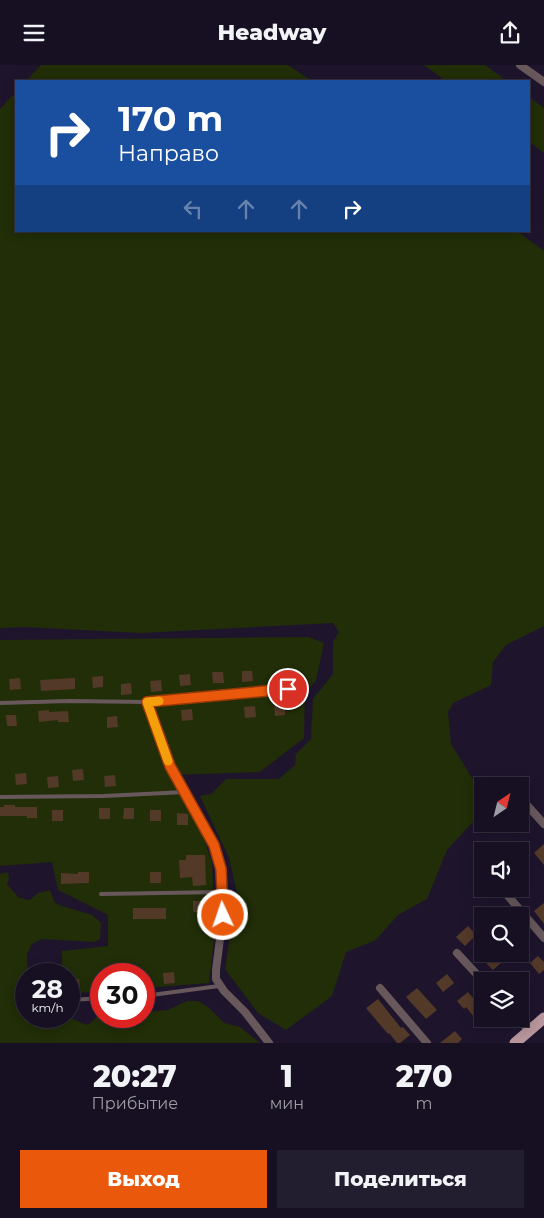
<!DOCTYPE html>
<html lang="ru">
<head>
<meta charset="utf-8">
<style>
	:root { --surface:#161022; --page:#231e2f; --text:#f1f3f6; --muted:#9e9da5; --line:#353040; --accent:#ea580c }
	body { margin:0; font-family:Montserrat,sans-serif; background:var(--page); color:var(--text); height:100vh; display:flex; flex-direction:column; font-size:19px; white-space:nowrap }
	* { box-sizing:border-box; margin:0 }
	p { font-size:16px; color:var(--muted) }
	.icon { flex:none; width:28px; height:28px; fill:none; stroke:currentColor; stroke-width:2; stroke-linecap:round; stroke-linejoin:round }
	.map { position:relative; height:978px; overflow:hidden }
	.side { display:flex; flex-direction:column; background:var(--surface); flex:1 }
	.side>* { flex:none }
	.top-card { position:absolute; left:15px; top:15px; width:515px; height:152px; border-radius:0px; box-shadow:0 2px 12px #0003,0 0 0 1px var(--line); background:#1a4fa0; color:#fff; overflow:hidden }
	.needle { width:32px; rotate:35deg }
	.fabs { position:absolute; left:474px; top:712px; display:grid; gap:10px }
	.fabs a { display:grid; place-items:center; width:55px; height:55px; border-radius:0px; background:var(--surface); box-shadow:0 2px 12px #0003,0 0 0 1px var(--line); font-size:25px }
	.speed { position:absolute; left:15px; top:898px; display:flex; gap:10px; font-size:25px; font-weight:700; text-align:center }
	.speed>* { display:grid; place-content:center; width:65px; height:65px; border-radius:50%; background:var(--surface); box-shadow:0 2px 12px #0003,0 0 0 1px var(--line); line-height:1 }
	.speed small { font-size:12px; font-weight:400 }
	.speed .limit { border:8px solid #d22; background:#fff; color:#111 }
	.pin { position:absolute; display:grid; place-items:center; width:42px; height:42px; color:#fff; margin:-21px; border:2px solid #fff; border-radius:50%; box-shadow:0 1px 5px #0007 }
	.me { position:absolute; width:55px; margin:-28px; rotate:357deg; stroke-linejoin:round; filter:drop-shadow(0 0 4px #0008) }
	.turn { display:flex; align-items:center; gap:18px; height:105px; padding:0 20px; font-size:22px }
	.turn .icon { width:65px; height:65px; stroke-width:2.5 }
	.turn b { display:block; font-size:35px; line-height:42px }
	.lanes { display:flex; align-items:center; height:48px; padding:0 20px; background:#0003; justify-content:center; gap:25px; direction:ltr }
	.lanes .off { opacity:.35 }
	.eta { display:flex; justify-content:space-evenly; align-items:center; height:85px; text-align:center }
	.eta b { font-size:30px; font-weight:800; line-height:35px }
	.button { display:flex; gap:10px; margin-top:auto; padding:10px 20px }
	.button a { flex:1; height:58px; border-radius:0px; background:var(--accent); color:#fff; font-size:20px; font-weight:800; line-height:58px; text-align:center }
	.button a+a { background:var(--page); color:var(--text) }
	header { display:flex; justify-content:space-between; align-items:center; height:65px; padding:0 20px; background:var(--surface); font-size:22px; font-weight:800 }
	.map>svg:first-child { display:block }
	.green { fill:#212e07 }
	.building { fill:#533928 }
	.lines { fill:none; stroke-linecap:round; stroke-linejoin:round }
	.service { stroke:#68585b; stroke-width:4 }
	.minor { stroke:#68585b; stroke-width:8 }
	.primary { stroke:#b7969c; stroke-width:11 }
	.route-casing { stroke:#983908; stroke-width:12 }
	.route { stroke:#ea580c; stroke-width:9 }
	.slow { stroke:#f59e0b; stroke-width:9 }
</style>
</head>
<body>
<header><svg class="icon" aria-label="menu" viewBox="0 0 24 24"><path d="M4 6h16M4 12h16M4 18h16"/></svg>Headway<svg class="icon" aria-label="share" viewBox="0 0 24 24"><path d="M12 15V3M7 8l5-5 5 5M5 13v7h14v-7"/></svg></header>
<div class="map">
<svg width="544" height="978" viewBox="0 0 544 978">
	<rect width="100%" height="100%" fill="#1e152d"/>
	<path class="green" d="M 41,0 L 288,0 L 312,16 L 26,16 Z
		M 424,0 L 485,0 L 507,16 L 446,16 Z
		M 16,27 L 16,166 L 517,166 L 544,186 L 544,561 L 506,580 L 493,597 L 491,620 L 453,638 L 448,647 L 451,679 L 482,729 L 482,747 L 447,785 L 427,834 L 398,850 L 376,875 L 346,887 L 332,931 L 286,965 L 258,948 L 225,904 L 237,827 L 229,793 L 200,731 L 211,729 L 226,714 L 279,714 L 295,700 L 296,689 L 311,674 L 313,634 L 333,609 L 333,577 L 339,567 L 333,558 L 141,568 L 25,562 L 0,563 L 0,44 Z
		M 529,32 L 544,43 L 544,88 L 529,77 Z
		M 309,572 L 324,578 L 316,615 L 305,629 L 304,673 L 260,707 L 170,710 L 184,738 L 202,768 L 212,797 L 215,867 L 209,918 L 144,923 L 144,909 L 101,909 L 101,926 L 69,929 L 69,909 L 62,909 L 62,886 L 108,881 L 108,850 L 58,825 L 52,797 L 0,801 L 0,575 Z
		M 8,807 L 9,813 L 7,819 L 19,833 L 30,835 L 38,828 L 50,825 L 54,836 L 59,840 L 92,850 L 101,858 L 100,874 L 95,877 L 42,874 L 32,879 L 27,889 L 28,909 L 26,909 L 26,951 C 49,951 66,948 86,960 C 94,958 95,951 101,948 L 101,951 L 144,951 L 144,947 L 168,945 L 187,936 L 198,936 L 208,942 L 224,958 L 240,962 L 260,978 L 0,978 L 0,809 Z"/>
	<path class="building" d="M 292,605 L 293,616 L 282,617 L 281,606 Z
		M 242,606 L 252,606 L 253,616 L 242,617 Z
		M 212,607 L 223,607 L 224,618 L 213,618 Z
		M 190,609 L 191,620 L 180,621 L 179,610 Z
		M 103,611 L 103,622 L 93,623 L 92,612 Z
		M 20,613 L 21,624 L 10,625 L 9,614 Z
		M 75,613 L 75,624 L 41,626 L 40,615 Z
		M 161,615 L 162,626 L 151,627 L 150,616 Z
		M 131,618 L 132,629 L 121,630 L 121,619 Z
		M 285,639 L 285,650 L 275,651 L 274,640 Z
		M 255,641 L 256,652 L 245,653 L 244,642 Z
		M 192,644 L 193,655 L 182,656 L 181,645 Z
		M 49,645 L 49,647 L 68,646 L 69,657 L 58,657 L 58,655 L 39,657 L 38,646 Z
		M 6,650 L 16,650 L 17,661 L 7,661 Z
		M 117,651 L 118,662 L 107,663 L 107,652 Z
		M 83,704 L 84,715 L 73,716 L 72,705 Z
		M 26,708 L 27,719 L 16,720 L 15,709 Z
		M 115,710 L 116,721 L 105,722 L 104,711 Z
		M 58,711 L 59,722 L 48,723 L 47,712 Z
		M 4,740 L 15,740 L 15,742 L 37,742 L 37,753 L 27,753 L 27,751 L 0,751 L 0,742 L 4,742 Z
		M 99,743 L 110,743 L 110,754 L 99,754 Z
		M 124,743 L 134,743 L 134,754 L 123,754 Z
		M 52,745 L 63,745 L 63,756 L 52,756 Z
		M 150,745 L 161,745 L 161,756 L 150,756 Z
		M 177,748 L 188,749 L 188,760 L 177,760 Z
		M 544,779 L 544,800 L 534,788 Z
		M 186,790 L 205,790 L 206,820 L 193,821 L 192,812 L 180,813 L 179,795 L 186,795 Z
		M 78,807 L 89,807 L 89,818 L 61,819 L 61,808 L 78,809 Z
		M 150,807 L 161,807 L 161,818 L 150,818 Z
		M 193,836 L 204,836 L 204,847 L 193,847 Z
		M 544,838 L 544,859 L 534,846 Z
		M 496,842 L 503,851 L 485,851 Z
		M 133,843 L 166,843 L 166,854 L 133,854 Z
		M 468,861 L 476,870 L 465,881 L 456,872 Z
		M 494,889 L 511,889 L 493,905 L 485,897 Z
		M 538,891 L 544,897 L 544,905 L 539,909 L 530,898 Z
		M 174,907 L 175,918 L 164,919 L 163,908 Z
		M 447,909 L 454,918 L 443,927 L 436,918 Z
		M 79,914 L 80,925 L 69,926 L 69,915 Z
		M 417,923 L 437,945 L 426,954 L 406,932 Z
		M 468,927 L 482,944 L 482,962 L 466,942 L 464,944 L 457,936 Z
		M 378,934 L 401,963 L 403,962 L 410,970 L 400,978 L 397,978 L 389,968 L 388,969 L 366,943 Z
		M 455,966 L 462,974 L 458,978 L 440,978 Z"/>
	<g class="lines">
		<path class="service" d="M 0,638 L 69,636 L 147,637 L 288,624
			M 0,732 L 104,731 L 185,727
			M 101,829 L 222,827
			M 144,931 L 219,921
			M 72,935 L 101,933"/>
		<path class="minor" d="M 520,0 L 544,17
			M 147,637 L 170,701 L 214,780 L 221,804 L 223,850 L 216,905 L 216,914 L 224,926 L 245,947 L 269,978
			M 525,738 L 544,759
			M 502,824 L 544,873
			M 457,888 L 483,916
			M 380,923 L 427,978
			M 518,954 L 529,966"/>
		<path class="primary" d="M 515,978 L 544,953"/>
	</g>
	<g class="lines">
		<defs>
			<path id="route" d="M 223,850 L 221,804 L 214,780 L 170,701 L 147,637 L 288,624"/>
		</defs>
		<use href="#route" class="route-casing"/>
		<use href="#route" class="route"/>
		<path class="slow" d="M 159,636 L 147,637 L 168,696"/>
	</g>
</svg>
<div class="fabs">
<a><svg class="needle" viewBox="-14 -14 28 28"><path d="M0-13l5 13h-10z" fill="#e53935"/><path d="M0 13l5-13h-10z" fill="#9e9da5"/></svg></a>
<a><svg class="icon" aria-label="sound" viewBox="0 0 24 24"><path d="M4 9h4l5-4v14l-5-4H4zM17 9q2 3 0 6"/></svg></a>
<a><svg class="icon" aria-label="search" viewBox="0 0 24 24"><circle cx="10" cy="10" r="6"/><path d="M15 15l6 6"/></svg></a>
<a><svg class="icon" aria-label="layers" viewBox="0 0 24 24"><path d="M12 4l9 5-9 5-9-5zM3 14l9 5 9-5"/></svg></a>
</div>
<div class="speed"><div>28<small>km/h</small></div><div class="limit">30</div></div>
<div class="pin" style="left:288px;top:624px;background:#d93025"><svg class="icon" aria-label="arrive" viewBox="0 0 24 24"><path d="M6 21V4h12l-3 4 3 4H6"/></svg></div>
<svg class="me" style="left:223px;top:850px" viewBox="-20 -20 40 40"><circle r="17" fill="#ea580c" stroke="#fff" stroke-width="3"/><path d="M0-11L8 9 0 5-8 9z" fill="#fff"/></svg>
<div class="top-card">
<div class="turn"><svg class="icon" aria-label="right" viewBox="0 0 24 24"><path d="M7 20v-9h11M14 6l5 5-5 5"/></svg><div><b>170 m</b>Направо</div></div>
<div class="lanes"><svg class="icon off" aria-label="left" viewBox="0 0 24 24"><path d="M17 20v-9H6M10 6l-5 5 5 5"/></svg><svg class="icon off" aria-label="ahead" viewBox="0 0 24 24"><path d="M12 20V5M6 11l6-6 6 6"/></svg><svg class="icon off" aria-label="ahead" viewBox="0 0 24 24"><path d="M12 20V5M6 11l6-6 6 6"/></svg><svg class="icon" aria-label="right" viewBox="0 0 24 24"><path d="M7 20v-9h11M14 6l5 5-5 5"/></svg></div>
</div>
</div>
<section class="side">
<div class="eta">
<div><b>20:27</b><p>Прибытие</p></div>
<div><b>1</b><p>мин</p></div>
<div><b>270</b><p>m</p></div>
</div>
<div class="button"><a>Выход</a><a>Поделиться</a></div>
</section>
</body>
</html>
